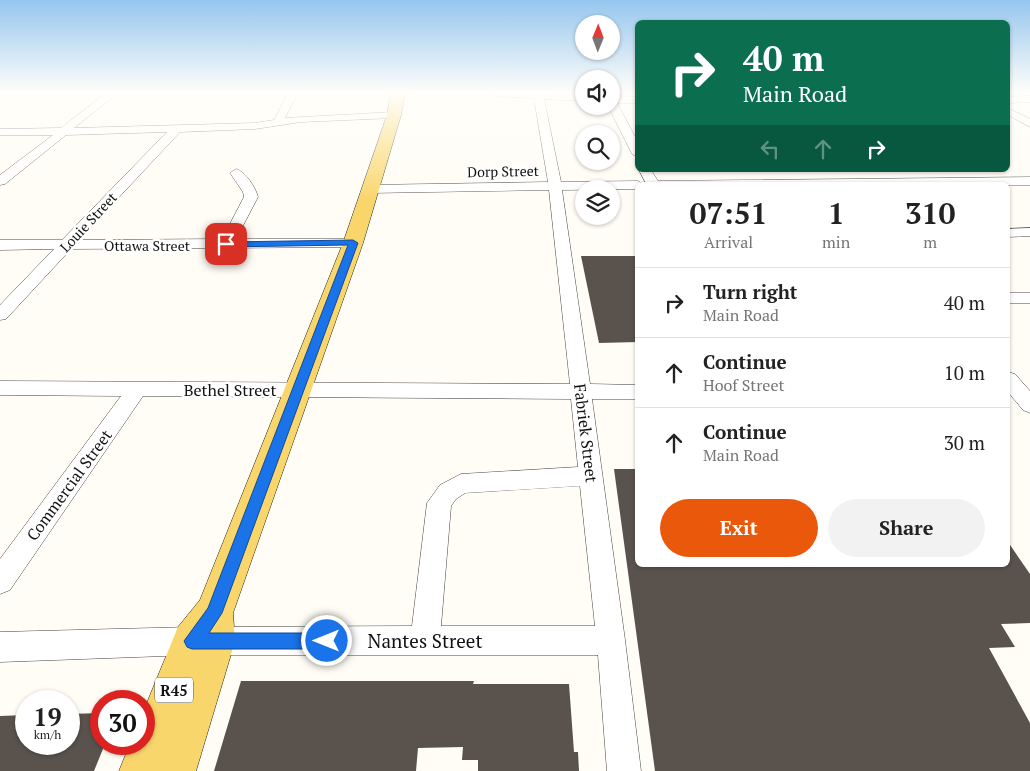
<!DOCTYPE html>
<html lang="en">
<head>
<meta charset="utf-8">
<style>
	:root { --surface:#fff; --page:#f2f2f2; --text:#222; --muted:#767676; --line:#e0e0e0; --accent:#ea580c }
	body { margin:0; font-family:"PT Serif",serif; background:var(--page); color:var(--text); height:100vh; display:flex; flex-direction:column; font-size:19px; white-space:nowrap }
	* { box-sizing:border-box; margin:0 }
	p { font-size:16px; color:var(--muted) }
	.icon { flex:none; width:28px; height:28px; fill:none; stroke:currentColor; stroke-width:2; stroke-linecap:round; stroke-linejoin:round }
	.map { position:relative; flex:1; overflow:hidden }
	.panel { position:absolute; left:635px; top:182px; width:375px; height:385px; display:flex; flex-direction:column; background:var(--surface); border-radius:8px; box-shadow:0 1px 4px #0004 }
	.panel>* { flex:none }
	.guide { position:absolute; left:635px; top:20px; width:375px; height:152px; border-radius:8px; box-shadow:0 1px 4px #0004; background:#0b6e4f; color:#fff; overflow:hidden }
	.needle { width:32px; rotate:1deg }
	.fabs { position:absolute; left:575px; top:15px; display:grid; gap:10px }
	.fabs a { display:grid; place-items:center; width:45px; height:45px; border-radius:50%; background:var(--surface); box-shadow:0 1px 4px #0004; font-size:25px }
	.speed { position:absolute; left:15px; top:690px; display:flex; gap:10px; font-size:25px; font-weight:700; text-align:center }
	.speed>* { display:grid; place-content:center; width:65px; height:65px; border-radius:50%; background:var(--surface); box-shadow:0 1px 4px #0004; line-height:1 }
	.speed small { font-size:12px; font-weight:400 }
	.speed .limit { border:8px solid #d22; background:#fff; color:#111 }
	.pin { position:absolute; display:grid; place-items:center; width:42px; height:42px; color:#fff; margin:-21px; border-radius:10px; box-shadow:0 2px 8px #0006 }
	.me { position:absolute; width:55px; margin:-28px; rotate:270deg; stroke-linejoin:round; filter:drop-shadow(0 0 4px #0008) }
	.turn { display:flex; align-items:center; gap:18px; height:105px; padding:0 25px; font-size:22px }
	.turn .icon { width:65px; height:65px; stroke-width:2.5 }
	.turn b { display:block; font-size:35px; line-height:42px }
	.lanes { display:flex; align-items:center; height:48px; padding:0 25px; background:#0003; justify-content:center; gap:25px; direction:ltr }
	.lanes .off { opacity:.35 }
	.eta { display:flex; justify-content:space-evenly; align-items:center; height:85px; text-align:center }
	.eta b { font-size:30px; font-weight:700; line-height:35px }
	.action { display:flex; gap:10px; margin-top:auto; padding:10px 25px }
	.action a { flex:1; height:58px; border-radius:30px; background:var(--accent); color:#fff; font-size:20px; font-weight:700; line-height:58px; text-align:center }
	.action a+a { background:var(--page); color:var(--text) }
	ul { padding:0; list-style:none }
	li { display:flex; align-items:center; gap:15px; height:70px; padding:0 25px; border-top:1px solid var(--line) }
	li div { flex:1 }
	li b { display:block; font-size:19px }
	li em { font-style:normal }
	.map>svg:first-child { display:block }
	.building { fill:#5a524d }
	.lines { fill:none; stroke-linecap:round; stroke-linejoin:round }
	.minor-casing { stroke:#444; stroke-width:1 }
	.primary-casing { stroke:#222; stroke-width:1 }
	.minor { fill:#fff; fill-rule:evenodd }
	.primary { fill:#f9d66b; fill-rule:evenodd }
	.route { fill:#1a73e8; stroke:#114b97 }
	.labels { text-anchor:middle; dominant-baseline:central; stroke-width:5; stroke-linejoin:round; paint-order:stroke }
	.far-street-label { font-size:14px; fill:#111; stroke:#fff }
	.shield { fill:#fff; stroke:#585858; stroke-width:1 }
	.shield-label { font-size:15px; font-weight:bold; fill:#111 }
	.street-label { font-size:16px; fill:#111; stroke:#fff }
	.near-street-label { font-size:19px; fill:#111; stroke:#fff }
</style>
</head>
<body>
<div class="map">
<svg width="1030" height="771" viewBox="0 0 1030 771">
	<rect width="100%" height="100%" fill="#fffdf5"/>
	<path class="building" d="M 581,256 L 638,256 L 638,342 L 599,343 Z
		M 614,469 L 638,469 L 638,565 L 1008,565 L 1008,542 L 1030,574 L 1030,623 L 1001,624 L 1015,647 L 989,648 L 1030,723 L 1030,771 L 655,771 Z
		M 241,681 L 474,681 L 473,684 L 569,684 L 574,752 L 578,752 L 579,771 L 478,771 L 478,760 L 462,760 L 463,747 L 418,748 L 416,771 L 214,771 Z
		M 101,713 L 101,744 L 105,744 L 94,771 L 0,771 L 0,716 L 26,715 L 26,744 L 69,744 L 69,714 Z"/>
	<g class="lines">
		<defs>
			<path id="minor" d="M 106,93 L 118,93 L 74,128 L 255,123 L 274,120 L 288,93 L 298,93 L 285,118 L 394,112 L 399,115 L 394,118 L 301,122 L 255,129 L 180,132 L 79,240 L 222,239 L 244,197 L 243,192 L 230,173 L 236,169 C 245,171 256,188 258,197 L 236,239 L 353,239 L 358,240 L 360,243 L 358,246 L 353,247 L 71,249 L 6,319 L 0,320 L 0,305 L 54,249 L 0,250 L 0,240 L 62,240 L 167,132 L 66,135 L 5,184 L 0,185 L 0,175 L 53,135 L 0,135 L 0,129 L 61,128 Z
				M 488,93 L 584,95 L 584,101 L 544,99 L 561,182 L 638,181 L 644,185 L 638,185 L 638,189 L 562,190 L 590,384 L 638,385 L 638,399 L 592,399 L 625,640 L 641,771 L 607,771 L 598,655 L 192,655 L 0,662 L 0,632 L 192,627 L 412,626 L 427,503 L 440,485 L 461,474 L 578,467 L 571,399 L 143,396 L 10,590 L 0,594 L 0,559 L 121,396 L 0,395 L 0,381 L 570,384 L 549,190 L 369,193 L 362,189 L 369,185 L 548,182 L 534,98 L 493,96 ZM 580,486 L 595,626 L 441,626 L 451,506 L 456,499 L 465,493 Z
				M 1030,96 L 1030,102 L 1008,103 L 1008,97 Z
				M 611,97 L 638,97 L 638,103 L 617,103 L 638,142 L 638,157 L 632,154 L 608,106 L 611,106 Z
				M 1008,108 L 1030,119 L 1030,127 L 1008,115 Z
				M 639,170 L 651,170 L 658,181 L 1030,177 L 1030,185 L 647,185 Z
				M 1030,228 L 1030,236 L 1008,237 L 1008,229 Z
				M 1008,293 L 1030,293 L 1030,303 L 1008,303 Z
				M 1008,372 L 1015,374 L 1030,391 L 1030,413 L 1023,410 L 1008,392 Z"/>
			<path id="primary" d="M 391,93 L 405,93 L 401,115 L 363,243 L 233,613 L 235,641 L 196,771 L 119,771 L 130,744 L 144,744 L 144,710 L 178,627 L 200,600 L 343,243 L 387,115 Z"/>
		</defs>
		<use href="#minor" class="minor-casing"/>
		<use href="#primary" class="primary-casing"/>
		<use href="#minor" class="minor"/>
		<use href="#primary" class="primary"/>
	</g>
	<linearGradient id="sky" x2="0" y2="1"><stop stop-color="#95c6ee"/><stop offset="0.46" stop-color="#fffefa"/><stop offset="1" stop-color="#fffefa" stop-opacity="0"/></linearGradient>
	<rect width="1030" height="201" fill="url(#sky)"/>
	<path class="route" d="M 353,240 L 358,243 L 222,613 L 209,633 L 327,633 L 333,635 L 335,641 L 333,647 L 327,649 L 192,649 L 187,647 L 184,641 L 208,608 L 348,245 L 226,247 L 222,244 L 226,242 Z"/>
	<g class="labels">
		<g class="far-street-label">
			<text transform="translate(503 171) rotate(-1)">Dorp Street</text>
			<text transform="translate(88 222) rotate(-47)">Louie Street</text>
			<text x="147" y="245">Ottawa Street</text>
		</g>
		<rect class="shield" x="155" y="677.5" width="38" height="25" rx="4"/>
		<g class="shield-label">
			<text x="174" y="690">R45</text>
		</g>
		<g class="street-label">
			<text x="230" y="390">Bethel Street</text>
			<text transform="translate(586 433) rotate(83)">Fabriek Street</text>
			<text transform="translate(69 485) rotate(-54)">Commercial Street</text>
		</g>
		<g class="near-street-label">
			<text x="425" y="640">Nantes Street</text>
		</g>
	</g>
</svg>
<div class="fabs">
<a><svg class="needle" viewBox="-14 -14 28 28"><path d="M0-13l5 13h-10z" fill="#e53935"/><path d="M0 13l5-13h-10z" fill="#767676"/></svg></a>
<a><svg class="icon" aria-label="sound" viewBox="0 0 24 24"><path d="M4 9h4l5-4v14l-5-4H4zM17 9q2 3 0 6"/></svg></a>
<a><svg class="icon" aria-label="search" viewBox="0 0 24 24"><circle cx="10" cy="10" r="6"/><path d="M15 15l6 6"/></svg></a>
<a><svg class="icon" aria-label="layers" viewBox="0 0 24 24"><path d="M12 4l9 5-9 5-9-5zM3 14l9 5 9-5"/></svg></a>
</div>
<div class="speed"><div>19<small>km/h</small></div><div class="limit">30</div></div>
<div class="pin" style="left:226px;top:244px;background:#d93025"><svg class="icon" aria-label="arrive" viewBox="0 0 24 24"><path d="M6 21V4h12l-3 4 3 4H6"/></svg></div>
<svg class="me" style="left:327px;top:641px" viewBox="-20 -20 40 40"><circle r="17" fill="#1a73e8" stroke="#fff" stroke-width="3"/><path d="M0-11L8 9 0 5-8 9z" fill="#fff"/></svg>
<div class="guide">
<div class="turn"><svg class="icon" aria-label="right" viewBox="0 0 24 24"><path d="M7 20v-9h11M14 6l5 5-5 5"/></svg><div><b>40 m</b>Main Road</div></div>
<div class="lanes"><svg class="icon off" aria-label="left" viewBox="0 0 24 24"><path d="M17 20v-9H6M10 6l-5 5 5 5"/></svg><svg class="icon off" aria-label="ahead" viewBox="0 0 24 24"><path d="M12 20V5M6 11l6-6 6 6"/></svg><svg class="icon" aria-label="right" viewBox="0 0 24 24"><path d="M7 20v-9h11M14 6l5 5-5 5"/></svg></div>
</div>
<section class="panel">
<div class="eta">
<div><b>07:51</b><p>Arrival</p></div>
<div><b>1</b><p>min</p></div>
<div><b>310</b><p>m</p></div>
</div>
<ul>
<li><svg class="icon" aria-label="right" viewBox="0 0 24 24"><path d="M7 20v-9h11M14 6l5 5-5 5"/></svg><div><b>Turn right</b><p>Main Road</p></div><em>40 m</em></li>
<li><svg class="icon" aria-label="ahead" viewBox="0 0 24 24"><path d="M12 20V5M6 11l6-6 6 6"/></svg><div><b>Continue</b><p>Hoof Street</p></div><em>10 m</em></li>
<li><svg class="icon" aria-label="ahead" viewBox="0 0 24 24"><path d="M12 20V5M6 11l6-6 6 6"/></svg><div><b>Continue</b><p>Main Road</p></div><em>30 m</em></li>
</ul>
<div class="action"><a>Exit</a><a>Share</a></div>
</section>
</div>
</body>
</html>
